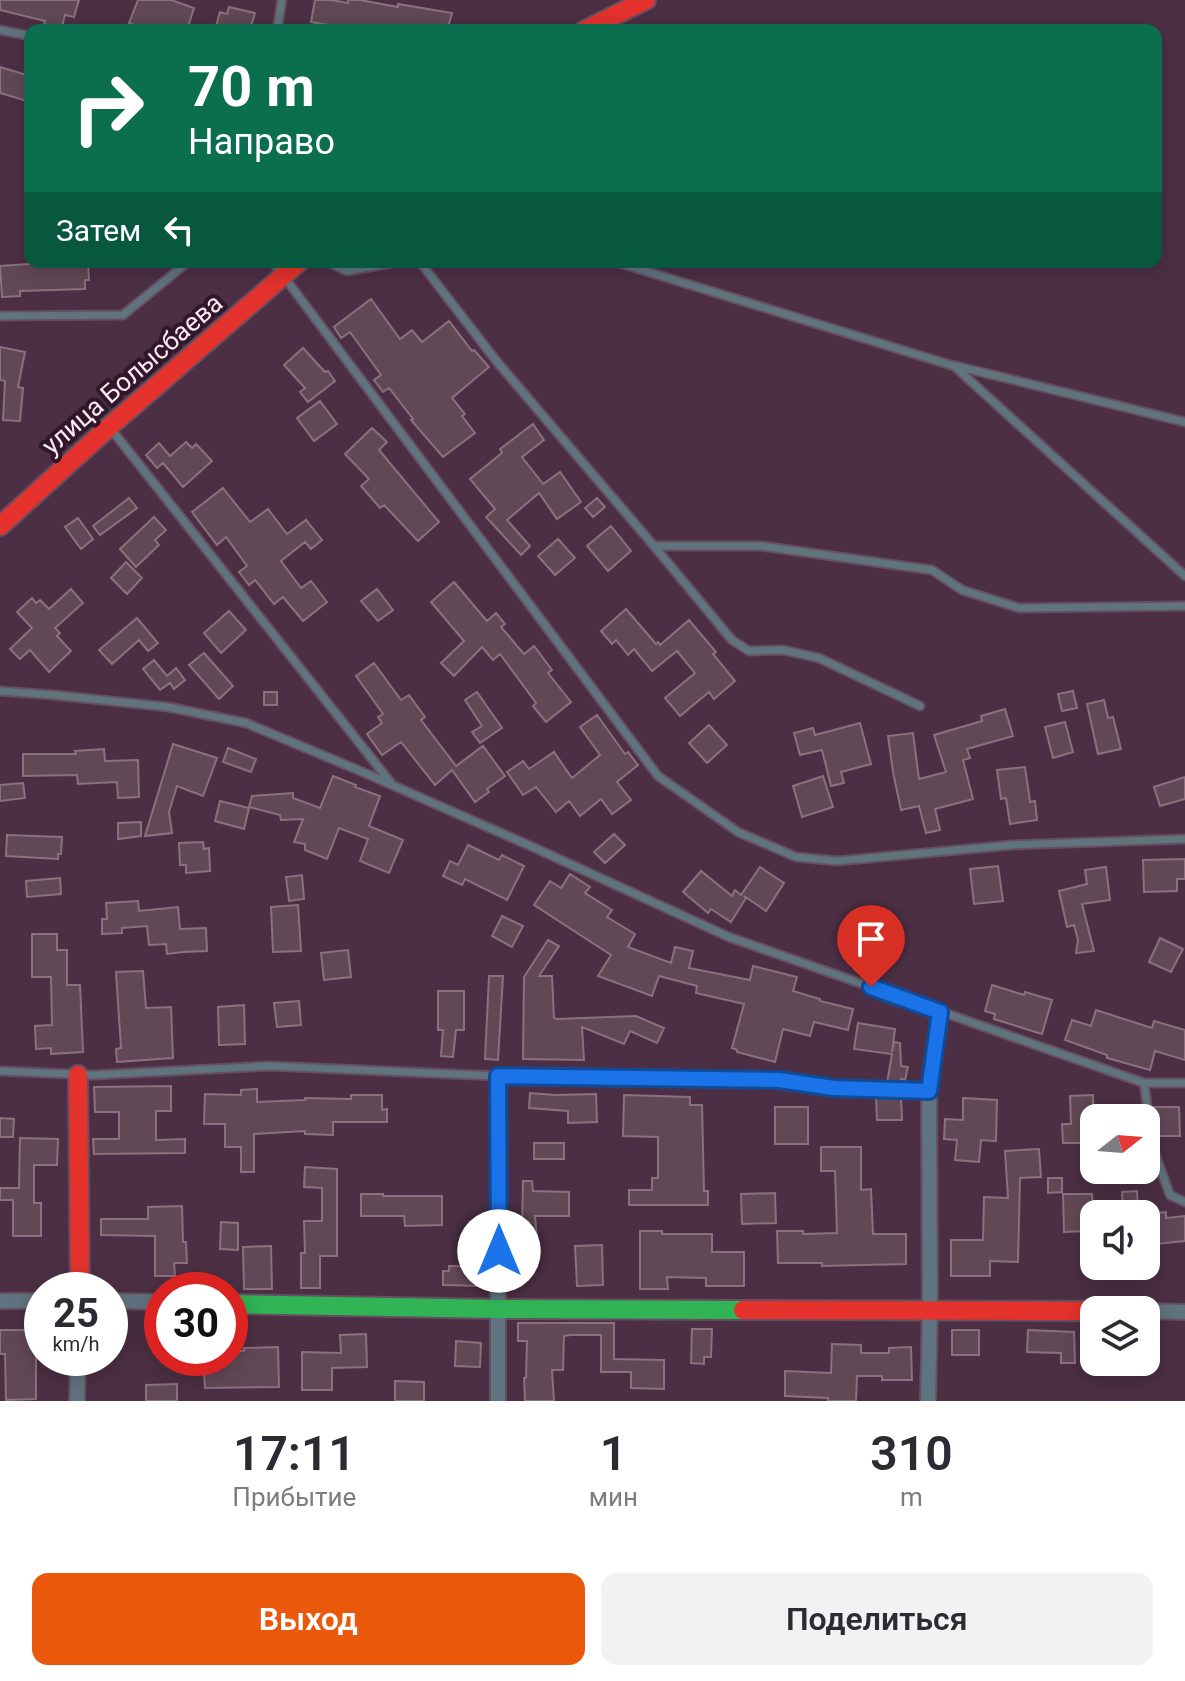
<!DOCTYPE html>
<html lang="ru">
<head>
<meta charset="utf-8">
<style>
	:root { --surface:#fff; --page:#f2f2f3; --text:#2b2b33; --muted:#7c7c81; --accent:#ea580c }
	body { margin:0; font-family:Roboto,sans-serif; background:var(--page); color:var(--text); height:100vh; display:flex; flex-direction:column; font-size:30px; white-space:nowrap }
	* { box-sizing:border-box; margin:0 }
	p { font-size:26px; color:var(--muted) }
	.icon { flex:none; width:44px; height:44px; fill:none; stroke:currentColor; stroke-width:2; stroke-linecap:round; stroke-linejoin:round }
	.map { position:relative; height:1401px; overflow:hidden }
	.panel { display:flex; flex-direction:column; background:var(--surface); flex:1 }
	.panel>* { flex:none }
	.hud { position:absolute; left:24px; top:24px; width:1138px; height:244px; border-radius:16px; box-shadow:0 4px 20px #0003; background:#0b6e4f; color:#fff; overflow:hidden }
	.needle { width:52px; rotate:73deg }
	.buttons { position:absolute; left:1080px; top:1104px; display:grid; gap:16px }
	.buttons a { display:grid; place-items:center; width:80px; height:80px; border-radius:16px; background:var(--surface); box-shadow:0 4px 20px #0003; font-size:40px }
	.speed { position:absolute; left:24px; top:1272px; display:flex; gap:16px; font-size:40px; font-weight:700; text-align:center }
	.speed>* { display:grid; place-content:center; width:104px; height:104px; border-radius:50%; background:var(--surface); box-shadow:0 4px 20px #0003; line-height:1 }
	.speed small { font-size:20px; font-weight:400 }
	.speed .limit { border:12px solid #d22; background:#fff; color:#111 }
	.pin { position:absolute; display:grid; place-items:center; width:68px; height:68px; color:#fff; margin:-82px -34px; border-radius:50% 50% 50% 0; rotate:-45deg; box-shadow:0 0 8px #0007 }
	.pin .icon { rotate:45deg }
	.me { position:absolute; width:88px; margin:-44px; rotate:0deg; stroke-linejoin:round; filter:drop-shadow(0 0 6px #0008) }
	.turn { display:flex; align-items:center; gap:28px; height:168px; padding:0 32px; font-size:36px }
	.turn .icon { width:104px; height:104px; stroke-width:2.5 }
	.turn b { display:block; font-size:56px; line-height:68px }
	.then { display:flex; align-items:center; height:76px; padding:0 32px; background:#0003; gap:16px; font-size:30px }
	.eta { display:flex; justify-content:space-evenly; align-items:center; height:136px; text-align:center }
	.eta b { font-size:48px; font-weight:600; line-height:56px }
	.action { display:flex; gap:16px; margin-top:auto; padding:16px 32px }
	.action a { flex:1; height:92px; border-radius:16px; background:var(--accent); color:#fff; font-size:32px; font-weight:600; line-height:92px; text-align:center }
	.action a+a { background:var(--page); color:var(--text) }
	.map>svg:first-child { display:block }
	.building { fill:#614856; stroke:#8c707e; stroke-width:2 }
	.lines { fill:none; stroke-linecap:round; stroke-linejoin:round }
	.lane-casing { stroke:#664f60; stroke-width:11 }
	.street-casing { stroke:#664f60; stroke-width:18 }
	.fast-casing { stroke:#664f60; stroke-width:22 }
	.jam-casing { stroke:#664f60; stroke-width:22 }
	.lane { stroke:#60747f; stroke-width:7 }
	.street { stroke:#60747f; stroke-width:14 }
	.fast { stroke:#30b455; stroke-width:18 }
	.jam { stroke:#e5322d; stroke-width:18 }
	.route-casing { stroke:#114b97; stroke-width:20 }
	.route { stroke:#1a73e8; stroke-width:14 }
	.labels { text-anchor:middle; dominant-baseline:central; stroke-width:8; stroke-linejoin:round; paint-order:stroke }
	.street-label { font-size:26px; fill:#fde8f6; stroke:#301829 }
</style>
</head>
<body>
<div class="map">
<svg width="1185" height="1401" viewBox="0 0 1185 1401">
	<rect width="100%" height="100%" fill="#4c2f44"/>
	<path class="building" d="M 0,0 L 79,0 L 74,17 L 65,15 L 61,30 L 43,30 L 45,21 L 0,10 Z
		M 138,0 L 171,0 L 194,8 L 187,30 L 145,30 L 129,23 Z
		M 315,0 L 331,0 L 348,3 L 348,0 L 360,0 L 398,7 L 398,4 L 452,13 L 447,30 L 396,30 L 374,26 L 373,30 L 354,30 L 311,22 Z
		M 229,7 L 255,13 L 250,30 L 215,30 L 220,12 L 227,14 Z
		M 0,67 L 30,76 L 30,102 L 0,93 Z
		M 56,262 L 88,262 L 89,280 L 85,280 L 85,289 L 20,291 L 20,296 L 2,297 L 0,266 Z
		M 371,299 L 400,339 L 412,330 L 422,342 L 449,321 L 472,351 L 474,350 L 489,367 L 452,398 L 465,414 L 462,416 L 475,433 L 443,457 L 411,420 L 413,419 L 389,388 L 383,392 L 374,380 L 381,375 L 350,332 L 341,338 L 334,327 Z
		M 0,347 L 25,352 L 18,387 L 23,388 L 20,421 L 3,420 L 5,381 L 0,380 Z
		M 303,348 L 325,372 L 328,371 L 335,381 L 308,402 L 300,392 L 305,388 L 284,365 Z
		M 320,401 L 337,424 L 314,441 L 297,418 Z
		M 533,424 L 544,440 L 522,457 L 543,484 L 560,472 L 581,502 L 557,519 L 539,493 L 507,520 L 530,546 L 521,555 L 486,517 L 495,509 L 470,479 L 502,453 L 500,449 Z
		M 372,428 L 387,442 L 379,450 L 439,522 L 418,541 L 384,505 L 380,508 L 361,486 L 369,479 L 345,454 Z
		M 186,442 L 192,448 L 196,444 L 212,461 L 183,487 L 163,463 L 157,468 L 146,455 L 159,443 L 170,456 Z
		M 223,488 L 250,522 L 268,509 L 287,534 L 306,520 L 322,540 L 311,549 L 305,542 L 281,561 L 301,588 L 311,581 L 327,602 L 303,621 L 283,597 L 274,604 L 255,580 L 249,585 L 239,572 L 247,566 L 226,537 L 217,545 L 192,512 Z
		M 129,498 L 137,508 L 100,535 L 93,526 Z
		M 597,498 L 605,507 L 593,517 L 585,508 Z
		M 154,517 L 166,530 L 155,540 L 159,545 L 136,567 L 120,549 Z
		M 78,518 L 93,539 L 81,549 L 65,527 Z
		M 611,526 L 631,551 L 608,571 L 587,546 Z
		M 558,539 L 575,558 L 555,575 L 538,556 Z
		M 126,562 L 142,578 L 127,594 L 111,578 Z
		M 454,582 L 487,621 L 496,613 L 505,624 L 501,627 L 524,654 L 534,646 L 552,670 L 548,673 L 571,702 L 546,722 L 533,706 L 536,703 L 500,654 L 493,660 L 482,647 L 454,676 L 441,663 L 464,641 L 431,602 Z
		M 71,589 L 83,603 L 55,628 L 60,633 L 57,636 L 71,651 L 49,672 L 30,650 L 20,659 L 10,649 L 32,628 L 17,612 L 32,598 L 36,603 L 40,600 L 49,609 Z
		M 377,589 L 393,610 L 378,621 L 361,601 Z
		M 626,609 L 656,644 L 658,642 L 660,645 L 689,620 L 716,652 L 713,654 L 735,681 L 714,699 L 709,692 L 680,716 L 665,698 L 695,673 L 677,651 L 652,671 L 634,649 L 628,655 L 616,640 L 612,644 L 601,631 Z
		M 229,611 L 246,630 L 221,653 L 204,633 Z
		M 137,618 L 158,643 L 148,651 L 139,640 L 112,664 L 99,650 Z
		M 204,653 L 233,686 L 219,699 L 189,665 Z
		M 154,660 L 167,676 L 176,668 L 185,680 L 174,689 L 170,683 L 160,690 L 143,669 Z
		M 374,663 L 401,700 L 409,695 L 425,717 L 421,720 L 456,766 L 483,746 L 505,776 L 487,789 L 489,792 L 475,802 L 452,770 L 435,785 L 401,742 L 382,755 L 367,734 L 382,723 L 378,717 L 383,714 L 356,676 Z
		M 1073,691 L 1077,708 L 1062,711 L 1058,694 Z
		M 264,692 L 277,692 L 277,705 L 264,705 Z
		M 477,692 L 502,728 L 480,743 L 472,732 L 482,726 L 465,700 Z
		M 1104,700 L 1108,718 L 1113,717 L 1121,749 L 1098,754 L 1087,704 Z
		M 1005,709 L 1013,736 L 967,749 L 970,758 L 963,760 L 973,799 L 935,809 L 940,830 L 926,833 L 919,806 L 901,810 L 893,772 L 888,736 L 913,733 L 919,779 L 946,772 L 934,735 L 982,721 L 981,716 Z
		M 597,715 L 625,754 L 628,752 L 638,765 L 617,782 L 631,800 L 612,814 L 601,799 L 580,816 L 569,801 L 556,812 L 536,787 L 523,795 L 507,772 L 523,761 L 529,769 L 554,752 L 572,778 L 600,755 L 580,727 Z
		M 1065,722 L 1073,752 L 1053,758 L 1045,727 Z
		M 860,723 L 871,764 L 841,772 L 844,783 L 831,786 L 822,750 L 800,755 L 794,733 L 813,728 L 815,735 Z
		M 709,725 L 727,745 L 707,763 L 689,743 Z
		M 173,744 L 217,758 L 203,796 L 177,786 L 169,812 L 172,833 L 145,836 Z
		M 228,748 L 256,759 L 251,772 L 223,762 Z
		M 104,749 L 105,761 L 138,760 L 139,797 L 118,798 L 117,782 L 78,784 L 77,775 L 23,776 L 23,754 L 76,754 L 75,751 Z
		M 1025,767 L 1030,802 L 1035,801 L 1037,820 L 1010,824 L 1006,798 L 1001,799 L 997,770 Z
		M 333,776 L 356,785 L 355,787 L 380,796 L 369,826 L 403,840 L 389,873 L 360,861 L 368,839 L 339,828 L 327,859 L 305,850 L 305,844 L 294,842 L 303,819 L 281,820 L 280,815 L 249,807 L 252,796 L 293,793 L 293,798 L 320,808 Z
		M 823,776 L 833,807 L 802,817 L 793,786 Z
		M 1185,777 L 1185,799 L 1160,806 L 1154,787 Z
		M 23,783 L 25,798 L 0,801 L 0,785 Z
		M 220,801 L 249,808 L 244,829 L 215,821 Z
		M 141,822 L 141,836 L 118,839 L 118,823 Z
		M 614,834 L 625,845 L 605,863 L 594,852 Z
		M 7,835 L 62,837 L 61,854 L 58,854 L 58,859 L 6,856 Z
		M 203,842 L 204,849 L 209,848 L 210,871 L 186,873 L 186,865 L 180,865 L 179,843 Z
		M 468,845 L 499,860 L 502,855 L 524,866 L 507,900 L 465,879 L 462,885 L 443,876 L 450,861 L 458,865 Z
		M 1185,859 L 1185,879 L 1177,879 L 1177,891 L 1144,892 L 1143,860 Z
		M 998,866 L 1003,901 L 974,904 L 970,869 Z
		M 760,867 L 784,883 L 766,911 L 744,896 L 746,898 L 731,922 L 711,909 L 708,913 L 683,892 L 701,871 L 732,896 L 735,890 L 741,895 Z
		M 1106,867 L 1110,900 L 1082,904 L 1094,951 L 1076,953 L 1078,940 L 1074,925 L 1067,927 L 1059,891 L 1087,884 L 1085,870 Z
		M 570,874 L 590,887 L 585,893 L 612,910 L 607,917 L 635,934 L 628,947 L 671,963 L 675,947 L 693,951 L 689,968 L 750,980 L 753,966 L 797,977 L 793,991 L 820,999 L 820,1001 L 853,1009 L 848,1030 L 814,1022 L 810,1036 L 783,1029 L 775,1062 L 737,1052 L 737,1050 L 732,1048 L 744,1004 L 696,993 L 697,986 L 659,976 L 652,996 L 598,976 L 611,955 L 534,905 L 550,881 L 561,888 Z
		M 302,875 L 304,899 L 289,901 L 286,877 Z
		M 60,878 L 61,894 L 27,897 L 26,881 Z
		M 138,901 L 139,911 L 178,907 L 180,929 L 206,928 L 207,951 L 183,952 L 167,954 L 166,944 L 149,945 L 147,926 L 122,928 L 122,933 L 102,934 L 102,919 L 107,919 L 106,903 Z
		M 298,905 L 301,951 L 273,952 L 271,907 Z
		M 871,915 L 884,919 L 875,946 L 880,947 L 873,975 L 855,970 L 858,960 L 851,958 L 856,940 L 862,942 Z
		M 502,916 L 523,926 L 512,947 L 492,936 Z
		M 32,934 L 57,934 L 57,950 L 67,950 L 67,985 L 80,985 L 83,1052 L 51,1054 L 51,1048 L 36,1049 L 35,1026 L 52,1025 L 51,977 L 32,977 Z
		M 1160,938 L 1183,949 L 1171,972 L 1149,962 Z
		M 548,940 L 559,946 L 539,976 L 552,976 L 554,1018 L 557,1019 L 636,1016 L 664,1028 L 657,1043 L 630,1031 L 624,1044 L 582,1027 L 584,1060 L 523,1059 L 524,977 Z
		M 348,950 L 351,977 L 324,980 L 321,953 Z
		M 143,971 L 146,1008 L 171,1007 L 173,1058 L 117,1062 L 116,1049 L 121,1048 L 116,972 Z
		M 489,976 L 503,976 L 498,1060 L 485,1059 Z
		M 992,985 L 1024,995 L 1025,992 L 1052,1000 L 1042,1034 L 994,1019 L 995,1014 L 985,1011 Z
		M 438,991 L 464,991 L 464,1030 L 456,1030 L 453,1057 L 441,1056 L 443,1030 L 438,1030 Z
		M 299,1001 L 301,1025 L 277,1027 L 274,1003 Z
		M 244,1005 L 245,1044 L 219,1045 L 218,1007 Z
		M 1096,1010 L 1152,1028 L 1154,1021 L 1185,1030 L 1185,1060 L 1155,1051 L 1150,1070 L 1107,1058 L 1107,1055 L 1065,1040 L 1072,1020 L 1091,1026 Z
		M 858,1023 L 895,1029 L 892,1052 L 894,1042 L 900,1043 L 901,1066 L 908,1067 L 905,1080 L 901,1079 L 901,1084 L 887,1083 L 892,1054 L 854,1049 Z
		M 171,1086 L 171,1111 L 156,1111 L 156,1140 L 185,1139 L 185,1153 L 94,1154 L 93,1139 L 119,1139 L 119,1112 L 95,1112 L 94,1087 Z
		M 257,1089 L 257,1102 L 305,1100 L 305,1098 L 351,1099 L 351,1095 L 382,1095 L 382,1110 L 387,1109 L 387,1122 L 333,1122 L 333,1135 L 305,1134 L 305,1131 L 254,1134 L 254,1172 L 241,1172 L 241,1147 L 225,1147 L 225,1124 L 204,1124 L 205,1094 L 241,1095 L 241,1090 Z
		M 530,1093 L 555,1095 L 596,1094 L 597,1122 L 568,1123 L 568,1111 L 529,1108 Z
		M 624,1095 L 690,1097 L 690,1105 L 702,1105 L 704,1191 L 708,1191 L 708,1205 L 629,1205 L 629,1190 L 652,1190 L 652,1178 L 658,1178 L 658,1137 L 623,1136 Z
		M 1093,1095 L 1094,1143 L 1063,1143 L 1062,1124 L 1071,1124 L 1070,1096 Z
		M 876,1096 L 901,1097 L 902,1120 L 877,1120 Z
		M 963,1098 L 997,1100 L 996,1141 L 981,1140 L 979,1162 L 955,1160 L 957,1140 L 944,1139 L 945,1119 L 963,1120 Z
		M 775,1107 L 808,1107 L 808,1144 L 775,1144 Z
		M 1154,1107 L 1179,1107 L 1180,1136 L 1156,1136 Z
		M 0,1118 L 14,1119 L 13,1137 L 0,1137 Z
		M 20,1138 L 58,1139 L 57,1165 L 34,1165 L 34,1203 L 41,1203 L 41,1236 L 13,1236 L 13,1200 L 0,1200 L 0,1188 L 19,1188 Z
		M 534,1143 L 564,1143 L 564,1159 L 534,1159 Z
		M 821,1147 L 861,1147 L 861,1190 L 871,1189 L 873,1234 L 906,1234 L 906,1264 L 822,1266 L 822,1263 L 778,1263 L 777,1231 L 803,1231 L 803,1234 L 837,1233 L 835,1171 L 821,1171 Z
		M 1039,1149 L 1041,1177 L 1020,1178 L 1018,1262 L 990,1261 L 990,1276 L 951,1276 L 951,1240 L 983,1240 L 984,1197 L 1008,1198 L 1005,1151 Z
		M 305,1167 L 337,1169 L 337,1256 L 320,1256 L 320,1288 L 301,1288 L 301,1253 L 305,1253 L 304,1221 L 322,1221 L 322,1188 L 304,1187 Z
		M 1048,1178 L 1062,1178 L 1062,1192 L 1048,1193 Z
		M 523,1181 L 532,1181 L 533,1191 L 569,1192 L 569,1216 L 535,1216 L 537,1239 L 521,1241 L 519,1227 L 522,1227 Z
		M 1137,1191 L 1138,1214 L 1123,1214 L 1122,1192 Z
		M 775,1193 L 776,1223 L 742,1224 L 741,1194 Z
		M 361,1194 L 383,1194 L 383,1196 L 442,1196 L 442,1225 L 405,1226 L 404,1216 L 361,1216 Z
		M 1063,1194 L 1092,1194 L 1093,1214 L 1089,1214 L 1089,1231 L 1064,1232 Z
		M 182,1206 L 183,1242 L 186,1242 L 187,1263 L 174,1263 L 175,1276 L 155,1276 L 155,1236 L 101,1235 L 101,1219 L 148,1219 L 148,1207 Z
		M 1166,1212 L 1166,1218 L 1185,1216 L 1185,1241 L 1146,1245 L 1146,1214 Z
		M 221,1222 L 238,1223 L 238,1250 L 220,1249 Z
		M 640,1231 L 662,1231 L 662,1234 L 712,1234 L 712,1252 L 744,1252 L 744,1286 L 706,1286 L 706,1278 L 667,1277 L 668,1289 L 640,1289 Z
		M 602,1245 L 603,1285 L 577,1286 L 575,1246 Z
		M 271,1246 L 272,1289 L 244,1289 L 243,1247 Z
		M 449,1266 L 485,1267 L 484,1286 L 443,1285 L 443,1271 L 449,1271 Z
		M 1111,1266 L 1148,1266 L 1149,1276 L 1111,1279 Z
		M 518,1323 L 614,1323 L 614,1359 L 664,1360 L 664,1389 L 631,1388 L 631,1372 L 601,1372 L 601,1335 L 571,1335 L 564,1336 L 563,1370 L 552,1370 L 554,1401 L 525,1401 L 524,1378 L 526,1378 L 527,1341 L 518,1341 Z
		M 692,1329 L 712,1329 L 711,1357 L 704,1357 L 704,1364 L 691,1363 Z
		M 0,1330 L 36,1330 L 36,1399 L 6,1400 L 5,1354 L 0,1354 Z
		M 952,1330 L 979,1330 L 979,1355 L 952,1355 Z
		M 1028,1330 L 1074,1332 L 1075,1363 L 1061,1363 L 1061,1353 L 1027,1352 Z
		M 366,1334 L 367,1367 L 332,1368 L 332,1390 L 302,1390 L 302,1352 L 341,1353 L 340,1335 Z
		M 456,1341 L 481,1343 L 480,1367 L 455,1366 Z
		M 832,1344 L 861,1345 L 861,1353 L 889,1353 L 889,1348 L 911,1347 L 912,1380 L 882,1380 L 882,1376 L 857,1376 L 856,1401 L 828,1401 L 828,1398 L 785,1396 L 785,1371 L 831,1373 Z
		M 278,1347 L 279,1387 L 205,1388 L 203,1358 L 230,1358 L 230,1351 L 244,1351 L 244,1348 Z
		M 395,1381 L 424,1382 L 424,1401 L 395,1401 Z
		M 177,1384 L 177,1401 L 146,1401 L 146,1385 Z"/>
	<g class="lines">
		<defs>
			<path id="lane" d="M 0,30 L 30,36
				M 277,30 L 282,0
				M 273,262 L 658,776 L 738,832 L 796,857 L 837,861 L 1012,845 L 1185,839
				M 328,262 L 347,271 L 398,262
				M 420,262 L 498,363 L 654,546 L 761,546 L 932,570 L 962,590 L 1019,608 L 1185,606
				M 616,262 L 954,366 L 1185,576
				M 0,316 L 123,315 L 188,262
				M 956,366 L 1185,422
				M 111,429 L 391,783
				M 654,546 L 732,640 L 749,651 L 783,650 L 819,658 L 920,706
				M 0,691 L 54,695 L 168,707 L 246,723 L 358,770 L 535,848 L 729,937 L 1144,1083 L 1185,1083
				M 0,1071 L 93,1075 L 270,1066 L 498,1076 L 779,1080 L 834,1088 L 929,1091
				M 1144,1083 L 1149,1119 L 1149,1137 L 1170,1195 L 1185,1202"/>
			<path id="street" d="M 0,1301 L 42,1301
				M 110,1301 L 162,1302
				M 1146,1311 L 1185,1312
				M 77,1401 L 78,1358
				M 498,1401 L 498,1076
				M 928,1401 L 930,1310 L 929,1091 L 940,1012"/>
			<path id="fast" d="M 230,1304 L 499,1309 L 743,1310"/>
			<path id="jam" d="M 585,30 L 646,0
				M 0,526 L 109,427 L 299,262
				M 78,1075 L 80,1290
				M 743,1310 L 1094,1311"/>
		</defs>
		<use href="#lane" class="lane-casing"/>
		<use href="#street" class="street-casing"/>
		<use href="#fast" class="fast-casing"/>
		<use href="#jam" class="jam-casing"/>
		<use href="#lane" class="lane"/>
		<use href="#street" class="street"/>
		<use href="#fast" class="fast"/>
		<use href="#jam" class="jam"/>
	</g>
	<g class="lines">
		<defs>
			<path id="route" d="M 499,1251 L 498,1076 L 779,1080 L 834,1088 L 929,1091 L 940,1012 L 871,987"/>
		</defs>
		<use href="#route" class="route-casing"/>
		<use href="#route" class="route"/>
	</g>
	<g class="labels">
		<g class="street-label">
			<text transform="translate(132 374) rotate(-41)">улица Болысбаева</text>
		</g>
	</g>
</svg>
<div class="buttons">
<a><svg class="needle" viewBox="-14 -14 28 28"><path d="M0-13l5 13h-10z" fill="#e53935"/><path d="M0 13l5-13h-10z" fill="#7c7c81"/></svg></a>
<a><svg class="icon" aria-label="sound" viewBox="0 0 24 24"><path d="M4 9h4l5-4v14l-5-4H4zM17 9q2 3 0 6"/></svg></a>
<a><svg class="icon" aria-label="layers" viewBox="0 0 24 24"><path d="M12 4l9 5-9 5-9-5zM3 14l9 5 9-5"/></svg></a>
</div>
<div class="speed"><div>25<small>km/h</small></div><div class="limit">30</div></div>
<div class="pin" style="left:871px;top:987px;background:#d93025"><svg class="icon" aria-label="arrive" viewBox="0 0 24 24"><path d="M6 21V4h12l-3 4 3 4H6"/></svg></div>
<svg class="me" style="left:499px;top:1251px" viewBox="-20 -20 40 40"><circle r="19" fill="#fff"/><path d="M0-13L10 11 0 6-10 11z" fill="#1a73e8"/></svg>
<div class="hud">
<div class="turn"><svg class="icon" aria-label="right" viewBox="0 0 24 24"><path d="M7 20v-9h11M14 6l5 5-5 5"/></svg><div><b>70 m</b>Направо</div></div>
<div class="then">Затем<svg class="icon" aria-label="left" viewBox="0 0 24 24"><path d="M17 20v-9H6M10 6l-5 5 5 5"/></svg></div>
</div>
</div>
<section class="panel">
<div class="eta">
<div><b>17:11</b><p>Прибытие</p></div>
<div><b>1</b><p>мин</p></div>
<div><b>310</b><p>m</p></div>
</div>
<div class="action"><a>Выход</a><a>Поделиться</a></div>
</section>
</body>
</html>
